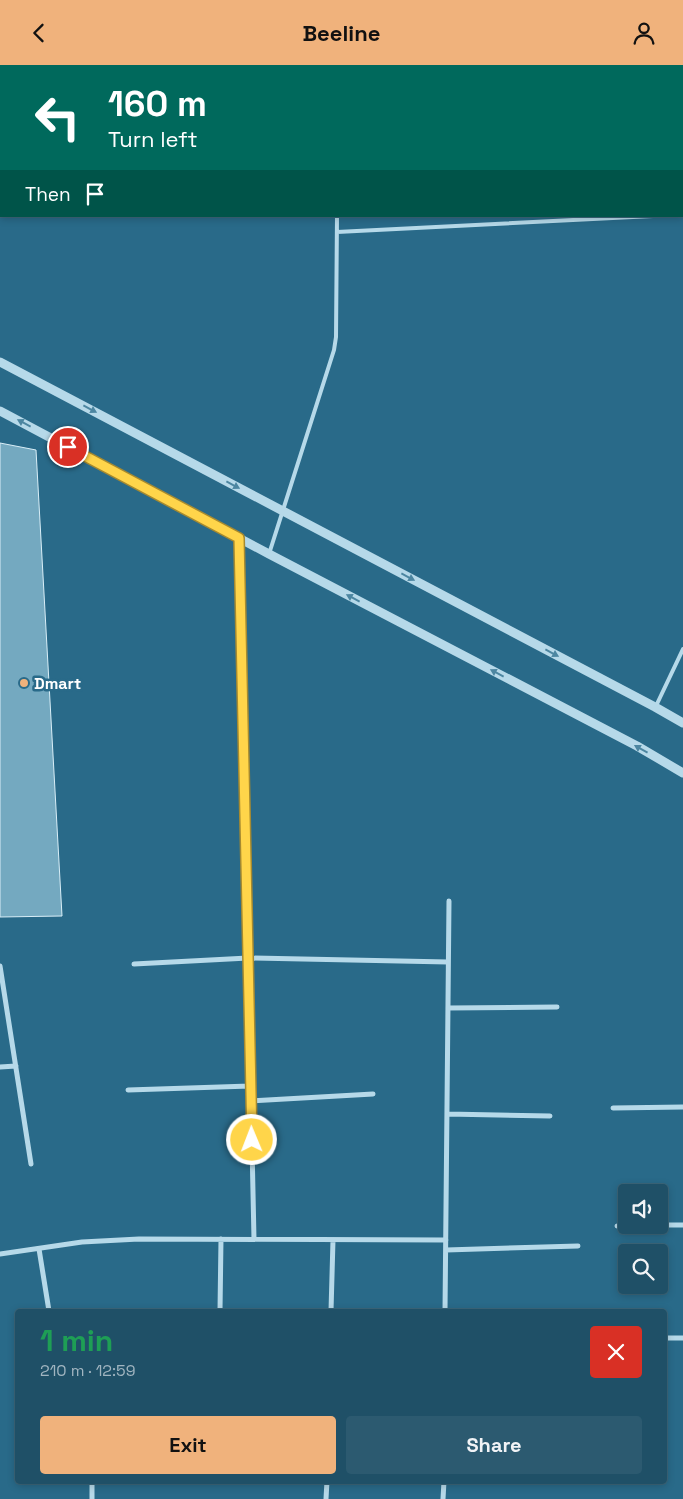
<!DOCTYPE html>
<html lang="en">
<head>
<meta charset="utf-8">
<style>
	:root { --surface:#1f5067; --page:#2c5a70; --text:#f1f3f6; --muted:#a1b5c0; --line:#3c677b; --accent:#f0b27c }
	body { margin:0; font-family:"Space Grotesk",sans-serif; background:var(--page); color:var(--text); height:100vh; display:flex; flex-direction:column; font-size:19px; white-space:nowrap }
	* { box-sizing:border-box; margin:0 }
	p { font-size:16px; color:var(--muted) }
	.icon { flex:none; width:28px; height:28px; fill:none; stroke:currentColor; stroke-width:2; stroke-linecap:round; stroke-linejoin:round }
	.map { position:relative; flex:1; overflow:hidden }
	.details { position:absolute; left:15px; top:1244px; width:652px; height:175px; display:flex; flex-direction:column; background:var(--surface); border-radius:5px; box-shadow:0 2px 8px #0003,0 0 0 1px var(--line) }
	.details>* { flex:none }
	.hud { position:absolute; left:0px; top:0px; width:684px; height:152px; box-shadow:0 2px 8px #0003,0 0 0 1px var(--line); background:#00695c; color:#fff; overflow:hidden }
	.fabs { position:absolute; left:618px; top:1119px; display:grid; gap:10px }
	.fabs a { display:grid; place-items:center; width:50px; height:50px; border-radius:5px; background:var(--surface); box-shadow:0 2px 8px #0003,0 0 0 1px var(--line); font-size:25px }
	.pin { position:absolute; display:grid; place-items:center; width:42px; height:42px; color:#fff; margin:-21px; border:2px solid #fff; border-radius:50%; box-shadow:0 1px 5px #0007 }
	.me { position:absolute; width:55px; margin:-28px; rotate:359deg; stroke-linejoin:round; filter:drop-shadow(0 0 4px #0008) }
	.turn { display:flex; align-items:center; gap:18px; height:105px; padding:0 25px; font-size:22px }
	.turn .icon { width:65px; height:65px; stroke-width:2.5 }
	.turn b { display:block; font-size:35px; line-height:42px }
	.then { display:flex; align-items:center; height:48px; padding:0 25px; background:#0003; gap:10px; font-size:19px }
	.round { display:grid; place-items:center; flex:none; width:52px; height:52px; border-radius:5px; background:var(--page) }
	.headline { display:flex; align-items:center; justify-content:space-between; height:85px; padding:0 25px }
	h1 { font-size:30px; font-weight:700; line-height:38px; color:#1e9e55 }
	.action { display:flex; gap:10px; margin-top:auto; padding:10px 25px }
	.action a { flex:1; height:58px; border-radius:5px; background:var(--accent); color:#111; font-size:20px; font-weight:700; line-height:58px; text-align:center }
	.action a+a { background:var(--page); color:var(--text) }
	header { display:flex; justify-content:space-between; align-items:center; height:65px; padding:0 25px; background:var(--accent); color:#111; font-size:22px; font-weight:700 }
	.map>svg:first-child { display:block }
	.building { fill:#74a9c0; stroke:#d9eef7 }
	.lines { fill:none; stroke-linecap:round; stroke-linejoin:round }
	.service { stroke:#b6d9e9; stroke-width:4 }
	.minor { stroke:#b6d9e9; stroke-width:5 }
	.tertiary { stroke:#b6d9e9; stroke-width:9 }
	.oneway { fill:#4c86a1 }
	.route-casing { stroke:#a68a30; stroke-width:12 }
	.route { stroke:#ffd54a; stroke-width:9 }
	.poi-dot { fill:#f0b27c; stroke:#296a89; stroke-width:2 }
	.labels { text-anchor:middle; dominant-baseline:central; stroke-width:5; stroke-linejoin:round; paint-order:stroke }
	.poi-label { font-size:16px; font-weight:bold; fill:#fff; stroke:#296a89; text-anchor:start }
</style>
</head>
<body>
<header><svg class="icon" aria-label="back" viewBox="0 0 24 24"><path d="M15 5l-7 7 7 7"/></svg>Beeline<svg class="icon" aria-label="person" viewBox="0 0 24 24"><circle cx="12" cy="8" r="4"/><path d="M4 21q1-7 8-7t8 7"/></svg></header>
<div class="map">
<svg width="683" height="1434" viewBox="0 0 683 1434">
	<rect width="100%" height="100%" fill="#296a89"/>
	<path class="building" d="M 0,378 L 36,385 L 62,851 L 0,852 Z"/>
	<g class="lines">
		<path class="service" d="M 337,167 L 653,151
			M 269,489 L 334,285 L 336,272 L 337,151
			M 656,641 L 683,584"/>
		<path class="minor" d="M 129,0 L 130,1
			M 201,1 L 206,0
			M 0,47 L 1,47
			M 239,473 L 254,1174
			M 134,899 L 248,893 L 448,897
			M 0,901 L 31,1099
			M 448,943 L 557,942
			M 0,1002 L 16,1001
			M 128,1025 L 250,1021
			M 251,1036 L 373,1029
			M 613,1043 L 683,1042
			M 447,1049 L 550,1051
			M 659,1160 L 683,1160
			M 617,1161 L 654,1160
			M 39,1184 L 49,1246
			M 446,1185 L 578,1181
			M 0,1189 L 82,1177 L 139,1174 L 446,1175
			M 220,1246 L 221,1174
			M 331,1246 L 333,1175
			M 445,1246 L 449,836
			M 665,1273 L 683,1273
			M 92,1416 L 92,1434
			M 326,1434 L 327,1416
			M 443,1434 L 444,1416"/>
		<path class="tertiary" d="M 0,297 L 655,642 L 683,658
			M 0,346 L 269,489 L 637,681 L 683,708"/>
	</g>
	<defs><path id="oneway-solid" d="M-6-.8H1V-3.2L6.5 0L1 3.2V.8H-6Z" transform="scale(1.25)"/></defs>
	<g class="oneway">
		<use href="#oneway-solid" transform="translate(90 344) rotate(28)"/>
		<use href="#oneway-solid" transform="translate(24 358) rotate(-152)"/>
		<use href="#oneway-solid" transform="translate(233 420) rotate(28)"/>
		<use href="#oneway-solid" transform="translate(408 512) rotate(28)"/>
		<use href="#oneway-solid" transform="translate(353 533) rotate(-152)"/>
		<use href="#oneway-solid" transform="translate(552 588) rotate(28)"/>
		<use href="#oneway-solid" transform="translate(497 608) rotate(-152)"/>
		<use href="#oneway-solid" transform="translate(641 684) rotate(-151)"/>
	</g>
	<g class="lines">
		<defs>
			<path id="route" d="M 68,382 L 239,473 L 252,1075"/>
		</defs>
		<use href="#route" class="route-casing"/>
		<use href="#route" class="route"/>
	</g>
	<circle class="poi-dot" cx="24" cy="618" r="5"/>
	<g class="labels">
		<g class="poi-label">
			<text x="34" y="618">Dmart</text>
		</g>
	</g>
</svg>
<div class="fabs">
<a><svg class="icon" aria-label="sound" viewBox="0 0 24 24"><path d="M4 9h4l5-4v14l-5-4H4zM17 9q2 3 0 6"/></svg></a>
<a><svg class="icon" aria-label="search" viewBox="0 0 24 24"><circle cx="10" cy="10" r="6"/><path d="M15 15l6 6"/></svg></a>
</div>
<div class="pin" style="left:68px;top:382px;background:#d93025"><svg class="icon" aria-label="arrive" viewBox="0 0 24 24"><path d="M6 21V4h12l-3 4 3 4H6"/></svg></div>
<svg class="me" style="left:252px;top:1075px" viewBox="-20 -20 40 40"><circle r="17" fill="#ffd54a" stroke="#fff" stroke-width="3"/><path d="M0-11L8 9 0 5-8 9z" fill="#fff"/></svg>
<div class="hud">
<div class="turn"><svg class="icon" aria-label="left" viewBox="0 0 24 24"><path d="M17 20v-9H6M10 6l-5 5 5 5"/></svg><div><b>160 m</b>Turn left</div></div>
<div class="then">Then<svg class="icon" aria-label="arrive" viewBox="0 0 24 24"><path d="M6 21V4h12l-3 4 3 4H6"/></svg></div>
</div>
<section class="details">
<div class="headline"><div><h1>1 min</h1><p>210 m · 12:59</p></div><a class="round" style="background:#d93025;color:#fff"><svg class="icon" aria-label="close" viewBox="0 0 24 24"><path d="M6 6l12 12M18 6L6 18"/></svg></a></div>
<div class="action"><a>Exit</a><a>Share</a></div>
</section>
</div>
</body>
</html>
